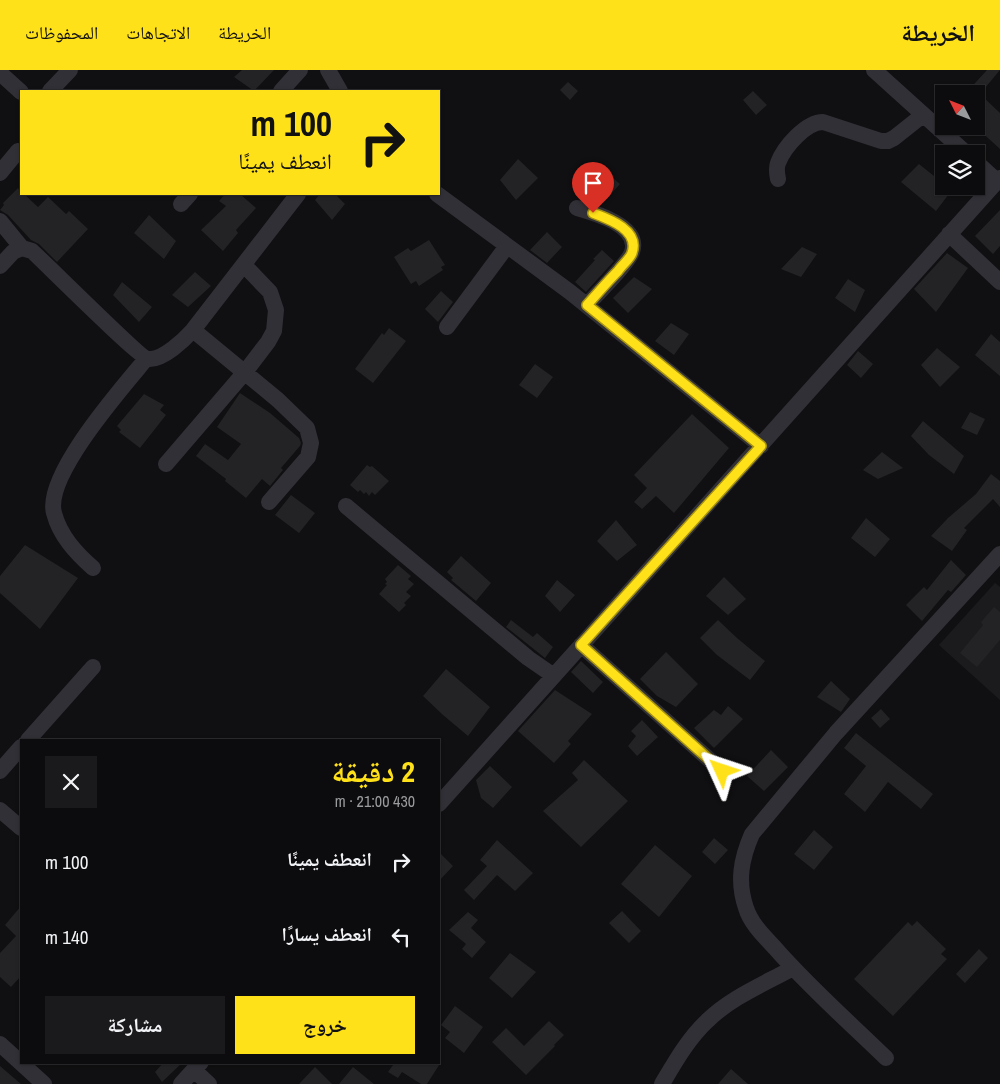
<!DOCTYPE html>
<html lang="ar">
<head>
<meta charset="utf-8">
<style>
	:root { --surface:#0c0b0d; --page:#1a191b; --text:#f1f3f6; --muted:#9a9b9d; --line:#2c2b2e; --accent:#ffe11a }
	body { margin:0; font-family:"Archivo Narrow","Noto Naskh Arabic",sans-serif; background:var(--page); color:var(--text); direction:rtl; height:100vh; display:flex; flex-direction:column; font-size:19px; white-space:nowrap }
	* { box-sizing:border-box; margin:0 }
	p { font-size:16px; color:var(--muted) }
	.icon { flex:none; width:28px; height:28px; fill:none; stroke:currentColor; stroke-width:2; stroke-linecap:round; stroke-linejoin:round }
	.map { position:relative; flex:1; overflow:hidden; direction:ltr }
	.panel { position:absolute; left:20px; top:669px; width:420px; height:325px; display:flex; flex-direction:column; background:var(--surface); border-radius:0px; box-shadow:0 1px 4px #0004,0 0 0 1px var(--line); direction:rtl }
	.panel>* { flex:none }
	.hud { position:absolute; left:20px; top:20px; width:420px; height:105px; border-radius:0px; box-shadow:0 1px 4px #0004,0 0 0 1px var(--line); direction:rtl; background:#ffe11a; color:#111; overflow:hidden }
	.needle { width:32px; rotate:312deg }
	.tools { position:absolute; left:935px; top:15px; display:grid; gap:10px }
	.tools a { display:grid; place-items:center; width:50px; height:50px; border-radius:0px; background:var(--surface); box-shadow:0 1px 4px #0004,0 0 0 1px var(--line); font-size:25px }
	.pin { position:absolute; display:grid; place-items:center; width:42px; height:42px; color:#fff; margin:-51px -21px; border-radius:50% 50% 50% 0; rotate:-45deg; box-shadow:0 0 5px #0007 }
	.pin .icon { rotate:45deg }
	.me { position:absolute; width:55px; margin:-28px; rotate:312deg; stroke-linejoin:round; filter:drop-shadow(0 0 4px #0008) }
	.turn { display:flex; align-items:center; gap:18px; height:105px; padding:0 25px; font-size:22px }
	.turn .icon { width:65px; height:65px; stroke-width:2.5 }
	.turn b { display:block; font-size:35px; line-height:42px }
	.round { display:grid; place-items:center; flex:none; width:52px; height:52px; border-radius:0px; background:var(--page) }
	.head { display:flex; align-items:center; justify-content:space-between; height:85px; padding:0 25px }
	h1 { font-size:30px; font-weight:800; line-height:38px; color:var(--accent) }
	.primary-button { display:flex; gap:10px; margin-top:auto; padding:10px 25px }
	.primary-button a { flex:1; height:58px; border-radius:0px; background:var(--accent); color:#111; font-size:20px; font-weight:800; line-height:58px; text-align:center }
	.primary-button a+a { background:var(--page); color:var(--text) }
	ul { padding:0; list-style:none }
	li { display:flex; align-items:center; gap:15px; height:75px; padding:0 25px }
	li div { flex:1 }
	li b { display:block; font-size:19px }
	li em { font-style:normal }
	header { display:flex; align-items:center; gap:30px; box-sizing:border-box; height:70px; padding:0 25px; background:var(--accent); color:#111 }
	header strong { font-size:24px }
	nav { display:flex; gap:28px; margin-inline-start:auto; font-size:18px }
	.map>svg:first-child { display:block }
	.built { fill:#1b1b1e }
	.building { fill:#232225 }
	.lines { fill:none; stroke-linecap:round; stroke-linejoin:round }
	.minor { stroke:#303036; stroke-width:16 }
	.route-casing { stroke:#a69211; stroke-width:12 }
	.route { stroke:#ffe11a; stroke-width:9 }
</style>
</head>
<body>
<header>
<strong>الخريطة</strong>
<nav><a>الخريطة</a><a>الاتجاهات</a><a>المحفوظات</a></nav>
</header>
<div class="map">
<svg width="1000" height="1014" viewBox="0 0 1000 1014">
	<rect width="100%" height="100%" fill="#100f11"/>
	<path class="built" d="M 995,513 L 1000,517 L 1000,630 L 939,575 Z"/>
	<path class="building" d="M 242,0 L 274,0 L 254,21 L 234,7 Z
		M 987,0 L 1000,0 L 980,24 L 1000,43 L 1000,79 L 976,57 L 976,24 L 965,24 Z
		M 568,12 L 578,21 L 570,30 L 560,20 Z
		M 753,21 L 767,35 L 756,45 L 743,30 Z
		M 518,89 L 538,108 L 516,130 L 500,110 Z
		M 919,94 L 944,114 L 944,116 L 947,116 L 952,120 L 936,141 L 901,112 Z
		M 600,97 L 620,114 L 604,132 L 583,121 Z
		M 18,118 L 21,124 L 24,124 L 38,137 L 48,127 L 66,144 L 69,141 L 88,159 L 57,192 L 39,174 L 31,170 L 8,145 L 0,140 L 4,135 L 3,133 Z
		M 225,124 L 240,124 L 256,138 L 236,160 L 238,163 L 223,181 L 201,160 L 226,136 L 219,131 Z
		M 320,124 L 335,124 L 345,134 L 332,150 L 315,130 Z
		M 1000,140 L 1000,176 L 993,184 L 975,166 Z
		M 149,145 L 176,171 L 164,189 L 134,163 Z
		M 547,162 L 562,177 L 547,193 L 530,180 Z
		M 429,170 L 445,195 L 441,197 L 443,200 L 419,216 L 416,211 L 411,214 L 394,187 L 408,178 L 411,181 Z
		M 802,177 L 817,184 L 801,207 L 781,199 Z
		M 602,180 L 614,191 L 586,222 L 575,212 L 595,190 L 593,189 Z
		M 947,183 L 968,198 L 936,242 L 914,219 Z
		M 195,202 L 211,216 L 188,237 L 172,225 Z
		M 634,207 L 652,219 L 628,243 L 613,228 Z
		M 848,209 L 865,220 L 855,242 L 835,228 Z
		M 122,212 L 152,237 L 139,252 L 113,225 Z
		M 441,221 L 453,232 L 438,252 L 425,239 Z
		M 671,253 L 689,264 L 674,285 L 655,271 Z
		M 389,258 L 406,271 L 373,313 L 355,299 L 382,263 L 384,265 Z
		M 991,264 L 1000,272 L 1000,306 L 975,285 Z
		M 937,278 L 960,297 L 940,317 L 921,295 Z
		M 858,281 L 873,294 L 861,308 L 847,295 Z
		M 535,294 L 553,307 L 537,328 L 519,315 Z
		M 240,323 L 270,343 L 299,368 L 301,373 L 300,376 L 281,398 L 283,400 L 270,416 L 262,409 L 246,428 L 225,411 L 226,409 L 196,386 L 205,374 L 228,390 L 241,374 L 217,357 Z
		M 144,324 L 164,335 L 160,340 L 166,345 L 140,378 L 119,362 L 121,360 L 117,356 Z
		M 970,342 L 985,349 L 977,365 L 961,358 Z
		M 692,344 L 729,378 L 674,443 L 656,426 L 642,439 L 634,432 L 647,418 L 634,405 Z
		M 923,351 L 964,386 L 954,404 L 929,385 L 911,366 Z
		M 882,382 L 903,398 L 878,409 L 863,400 Z
		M 367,395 L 370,397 L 372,396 L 389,411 L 375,425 L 372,422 L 369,426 L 366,422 L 364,424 L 360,420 L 358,422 L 350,415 Z
		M 991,404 L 1000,411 L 1000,437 L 993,429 L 964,458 L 967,460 L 952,481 L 931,466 L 948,448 L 976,424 Z
		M 291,425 L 315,443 L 299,463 L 275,445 Z
		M 866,448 L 890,469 L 875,487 L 851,468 Z
		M 616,450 L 637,475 L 617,491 L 597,471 Z
		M 25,475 L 78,508 L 40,559 L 0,523 L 0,506 Z
		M 461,486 L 491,513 L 476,531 L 451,510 L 453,508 L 447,502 Z
		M 951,490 L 966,505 L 951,522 L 948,520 L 922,551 L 906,535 L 924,517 L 927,520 Z
		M 398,495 L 411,506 L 408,509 L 414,514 L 406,522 L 411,526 L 404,533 L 406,535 L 399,542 L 379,524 L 387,515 L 385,514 L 387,512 L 385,509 Z
		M 724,507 L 746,529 L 728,545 L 706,526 Z
		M 557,510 L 575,525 L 560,542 L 545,526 Z
		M 994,537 L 1000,542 L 1000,570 L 977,597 L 960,583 L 983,555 L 981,552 Z
		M 511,550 L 533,567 L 537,563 L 553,577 L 545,588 L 506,557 Z
		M 718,550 L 737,568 L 765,591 L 750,610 L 717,585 L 700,568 Z
		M 666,582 L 698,614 L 676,637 L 657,626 L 640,609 Z
		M 581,591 L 603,612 L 593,623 L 571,602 Z
		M 446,599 L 490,637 L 468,666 L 443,645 L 423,626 Z
		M 831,611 L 850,629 L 841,642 L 817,627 Z
		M 555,620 L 592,644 L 568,671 L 571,674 L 554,693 L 518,661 Z
		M 728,636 L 743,649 L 714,678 L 694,658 L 714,640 L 721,645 Z
		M 881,639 L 890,649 L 880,658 L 871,648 Z
		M 642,650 L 658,667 L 637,686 L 628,676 L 636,666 L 631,661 Z
		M 856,663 L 933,724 L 921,739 L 888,712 L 865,742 L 844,724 L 866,696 L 844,678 Z
		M 771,680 L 788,697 L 764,721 L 747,706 Z
		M 584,690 L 628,731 L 581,777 L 543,741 L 578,710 L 572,703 Z
		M 490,696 L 512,717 L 493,738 L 481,728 L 476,710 Z
		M 814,760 L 833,777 L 814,800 L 794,784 Z
		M 714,768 L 728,780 L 715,794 L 702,782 Z
		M 497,770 L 533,803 L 515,821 L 497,805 L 474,830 L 464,820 L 487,796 L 480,790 Z
		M 655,775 L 692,806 L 659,847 L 621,814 Z
		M 439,782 L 453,796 L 439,811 Z
		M 21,836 L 21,906 L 11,917 L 0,907 L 0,883 L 16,866 L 5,855 Z
		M 622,841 L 641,861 L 629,873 L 609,853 Z
		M 468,842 L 478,850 L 471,858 L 486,872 L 472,888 L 462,879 L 466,874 L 449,860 Z
		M 917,851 L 946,879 L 941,884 L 947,889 L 893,946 L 854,909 L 908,852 L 912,856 Z
		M 979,879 L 988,888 L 965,913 L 956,904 Z
		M 510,883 L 536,902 L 512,928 L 489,908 Z
		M 455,936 L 483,957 L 464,983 L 445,968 L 450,962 L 441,955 Z
		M 549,951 L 564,965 L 554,975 L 555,976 L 526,1005 L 492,972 L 506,958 L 524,976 Z
		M 164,992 L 183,992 L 162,1012 L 155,1002 Z
		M 389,992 L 441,992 L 427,1014 L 421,1014 L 402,1002 L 398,1008 L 388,1002 L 393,995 Z
		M 0,996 L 21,1014 L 0,1014 Z
		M 315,997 L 332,1014 L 299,1014 Z
		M 353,997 L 374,1014 L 339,1014 Z
		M 731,999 L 748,1014 L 718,1014 Z"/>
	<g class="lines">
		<path class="minor" d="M 328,0 L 340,21
			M 874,0 L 967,84
			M 0,3 L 21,22
			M 50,21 L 70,0
			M 281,21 L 300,0
			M 976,92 L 997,111
			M 0,103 L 18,81
			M 778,109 C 777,104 776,98 778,93 C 784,77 806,52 823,52 L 881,71 L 888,71 L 894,68 L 923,45
			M 437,124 L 570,222 L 761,376
			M 181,134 L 190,124
			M 577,138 C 595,143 641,156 632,182 C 629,192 596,225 587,235
			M 0,151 L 22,178 L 32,181 C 46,194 141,289 149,289 C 163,290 184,270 193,260 L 298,124
			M 949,164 L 1000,212
			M 0,196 L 13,182 L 22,178
			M 447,257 L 507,176
			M 193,260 L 278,330 L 307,358 L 311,373 L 308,387 L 269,432
			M 166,394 L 245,302 L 268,272 L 274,261 L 276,240 L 270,222 L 244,195
			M 346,436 L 528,588 L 554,606
			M 93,498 C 76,483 60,466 54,443 C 44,406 122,318 146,289
			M 581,575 L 722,701
			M 28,670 L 93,597
			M 0,701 L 21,677
			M 439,734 L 1000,108
			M 0,740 L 21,758
			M 0,974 L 44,1014
			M 886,988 C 849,952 809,917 775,878 C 764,866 751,854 746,838 C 737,812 741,789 752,764 L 836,663 L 1000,484
			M 194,1000 L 209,1014
			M 181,1014 L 201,992
			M 662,1014 C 675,992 688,969 707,951 C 730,928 764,914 793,898"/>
	</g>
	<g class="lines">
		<defs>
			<path id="route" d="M 593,143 C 609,149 640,160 632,183 C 630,189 622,195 618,201 C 607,212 597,224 587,235 L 761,376 L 581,575 L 722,701"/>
		</defs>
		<use href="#route" class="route-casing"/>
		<use href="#route" class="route"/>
	</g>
</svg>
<div class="tools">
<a><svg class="needle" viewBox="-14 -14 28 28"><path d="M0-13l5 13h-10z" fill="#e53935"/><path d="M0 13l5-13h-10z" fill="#9a9b9d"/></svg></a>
<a><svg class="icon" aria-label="layers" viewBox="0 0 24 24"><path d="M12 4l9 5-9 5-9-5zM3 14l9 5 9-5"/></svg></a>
</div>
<div class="pin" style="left:593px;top:143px;background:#d93025"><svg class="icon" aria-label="arrive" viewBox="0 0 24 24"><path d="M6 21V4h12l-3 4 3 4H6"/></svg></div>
<svg class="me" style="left:722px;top:701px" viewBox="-20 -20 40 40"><path d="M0-17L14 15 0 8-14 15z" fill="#ffe11a" stroke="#fff" stroke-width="4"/></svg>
<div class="hud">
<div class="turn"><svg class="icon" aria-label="right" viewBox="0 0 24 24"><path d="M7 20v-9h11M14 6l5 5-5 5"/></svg><div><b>100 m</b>انعطف يمينًا</div></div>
</div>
<section class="panel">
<div class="head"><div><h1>2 دقيقة</h1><p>430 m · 21:00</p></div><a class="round"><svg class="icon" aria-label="close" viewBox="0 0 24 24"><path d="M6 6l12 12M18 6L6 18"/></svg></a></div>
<ul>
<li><svg class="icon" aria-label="right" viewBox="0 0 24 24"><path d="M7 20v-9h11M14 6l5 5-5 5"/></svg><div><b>انعطف يمينًا</b></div><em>100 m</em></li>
<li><svg class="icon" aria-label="left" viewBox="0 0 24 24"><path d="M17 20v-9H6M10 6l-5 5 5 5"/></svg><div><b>انعطف يسارًا</b></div><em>140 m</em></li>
</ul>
<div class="primary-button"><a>خروج</a><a>مشاركة</a></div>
</section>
</div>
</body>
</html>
